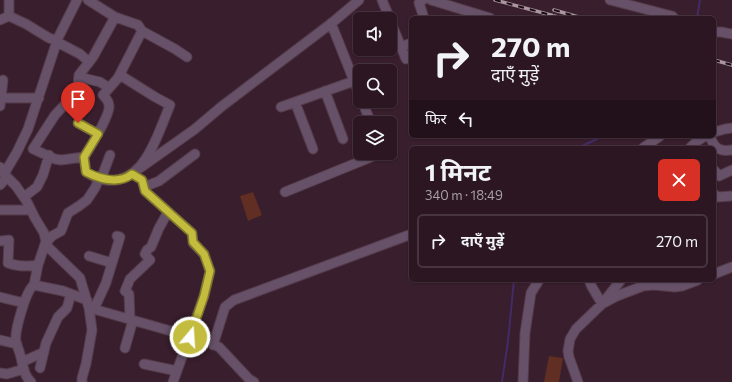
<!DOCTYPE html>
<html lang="hi">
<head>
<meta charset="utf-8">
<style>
	:root { --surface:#2b1622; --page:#37232f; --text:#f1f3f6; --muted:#a69fa5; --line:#473540 }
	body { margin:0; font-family:Commissioner,"Noto Sans Devanagari",sans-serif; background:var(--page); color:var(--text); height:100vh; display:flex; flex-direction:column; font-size:15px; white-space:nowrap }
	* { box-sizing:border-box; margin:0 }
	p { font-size:13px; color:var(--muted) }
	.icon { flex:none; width:22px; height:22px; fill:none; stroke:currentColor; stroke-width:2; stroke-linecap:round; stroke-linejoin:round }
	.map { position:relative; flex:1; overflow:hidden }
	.sheet { position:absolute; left:409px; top:146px; width:307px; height:136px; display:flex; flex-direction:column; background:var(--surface); border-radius:6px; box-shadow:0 1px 3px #0004,0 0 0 1px var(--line) }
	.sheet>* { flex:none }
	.hud { position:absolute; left:409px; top:16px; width:307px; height:122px; border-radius:6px; box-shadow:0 1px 3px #0004,0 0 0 1px var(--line); background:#2b1622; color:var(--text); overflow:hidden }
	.tools { position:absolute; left:353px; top:12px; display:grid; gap:8px }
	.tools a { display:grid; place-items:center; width:44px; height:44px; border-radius:6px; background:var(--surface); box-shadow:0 1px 3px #0004,0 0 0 1px var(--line); font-size:20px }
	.pin { position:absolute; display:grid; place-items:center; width:34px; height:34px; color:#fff; margin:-41px -17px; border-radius:50% 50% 50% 0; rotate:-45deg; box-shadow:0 0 4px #0007 }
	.pin .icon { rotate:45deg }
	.me { position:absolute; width:44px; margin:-22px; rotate:18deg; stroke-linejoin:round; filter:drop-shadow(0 0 3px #0008) }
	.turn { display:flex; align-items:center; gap:14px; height:84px; padding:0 16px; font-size:18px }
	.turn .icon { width:52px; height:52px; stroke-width:2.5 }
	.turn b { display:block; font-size:28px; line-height:34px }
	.then { display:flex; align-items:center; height:38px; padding:0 16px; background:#0003; gap:8px; font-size:15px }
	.round { display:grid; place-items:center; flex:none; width:42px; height:42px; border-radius:6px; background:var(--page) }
	.headline { display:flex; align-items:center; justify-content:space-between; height:68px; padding:0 16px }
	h1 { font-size:24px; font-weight:700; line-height:30px }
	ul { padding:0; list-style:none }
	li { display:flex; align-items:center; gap:12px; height:54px; margin:0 8px 6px; padding:0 8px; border:2px solid var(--line); border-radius:6px }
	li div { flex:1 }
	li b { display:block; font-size:15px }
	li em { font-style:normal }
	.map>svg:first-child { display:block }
	.green { fill:#602e22 }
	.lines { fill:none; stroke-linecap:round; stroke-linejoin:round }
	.stream { stroke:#422b67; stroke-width:2 }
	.minor-casing { stroke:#553b49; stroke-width:11 }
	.minor { stroke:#665169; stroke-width:9 }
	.rail-casing { stroke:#aa95a0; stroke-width:3.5 }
	.rail { stroke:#190d13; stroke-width:2; stroke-dasharray:6; stroke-linecap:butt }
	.route-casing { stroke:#7f7a28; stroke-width:10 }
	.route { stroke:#c4bc3e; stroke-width:7 }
</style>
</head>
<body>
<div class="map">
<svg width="732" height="382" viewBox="0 0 732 382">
	<rect width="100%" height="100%" fill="#391e2d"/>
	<path class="green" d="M 253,192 L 262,215 L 248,221 L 240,196 Z
		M 549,356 L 563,358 L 559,382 L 544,382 Z"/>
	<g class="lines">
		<path class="stream" d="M 697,18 L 700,0
			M 578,148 L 603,136
			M 502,382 L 508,341 L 514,280"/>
		<defs>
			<path id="minor" d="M 88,0 L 115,17 L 138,25 L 142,31 L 118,78 L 103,95 C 106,98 109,101 109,106 C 110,115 90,148 84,157 L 61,160 L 55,159 L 33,149 L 55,115 L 74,95 L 78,85 L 79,75 L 93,57 L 115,17
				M 382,0 L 390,19
				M 423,0 L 419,3 L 424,18
				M 431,0 L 490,18
				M 610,0 L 672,16 L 674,18
				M 9,16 L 26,24 L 49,38 L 58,41
				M 0,20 L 9,16 L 9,0
				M 390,20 L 406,59
				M 331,23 L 360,96
				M 142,31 L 175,49 L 187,57
				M 714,32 L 721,32 L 732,34
				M 57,42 L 80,54 L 89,62
				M 401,47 L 411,43
				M 79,77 L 100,82 L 109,88
				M 325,91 L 343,139
				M 0,98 L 39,98
				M 362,101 L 371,123
				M 295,102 L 313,149
				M 0,106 L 3,80
				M 281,107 L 354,81
				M 78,123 L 98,134
				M 714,132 L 725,129 L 732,128
				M 710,136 C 714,148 719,152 732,150
				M 643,148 L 660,136
				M 690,148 L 696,142 L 705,136
				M 84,157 L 86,172 C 90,174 95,178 99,179 C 136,188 151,153 162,125 C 165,118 167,112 170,105 L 155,97 L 120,75
				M 0,167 L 4,174 L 16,186 L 27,202 L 35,218 L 44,233 L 47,246 L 80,278 L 89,308 L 92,330 L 86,364 L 82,378 L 82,382
				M 140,168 L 195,129 L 221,107 L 333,22 L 359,0
				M 714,170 L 719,176 L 732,170
				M 4,174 L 17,152 L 28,129 L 58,38 L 77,0
				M 132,174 L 142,180 L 145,191 L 192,233 L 193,243 L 204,254 L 210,271 L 204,296 L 173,382
				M 101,179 L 110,155
				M 0,185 L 7,177
				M 144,187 L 159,181 L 195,154
				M 285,192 L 381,153
				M 714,194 L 717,197 L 732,196
				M 24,197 L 37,187 L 43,175 L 49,155
				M 0,210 L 31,210
				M 0,241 L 9,240 L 8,263 C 19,267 27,267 38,265
				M 46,243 L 52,236 L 61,231 L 68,213 L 79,206 L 87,200 L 95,188 L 99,179
				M 89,256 L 112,263
				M 714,274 L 732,267
				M 589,280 L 592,287 L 602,304 L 621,280
				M 34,285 L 63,291 L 87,300
				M 0,297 L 24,303
				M 88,305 L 97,310 L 206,341 L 219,347 L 249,379 L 254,382
				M 94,309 L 106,283 L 120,237 L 117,236
				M 130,319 L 129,294 L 125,291 L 130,279 L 150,260 L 145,254 L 147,250 L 151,247 L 159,228 L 168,212
				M 0,340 L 17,344
				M 213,345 L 225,307 L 234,300 L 409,235
				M 125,348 L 133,320
				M 22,362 L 44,352
				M 144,364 L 177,371
				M 40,368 L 46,343 L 58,317 L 67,308 L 71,294
				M 0,373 L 7,374 L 24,369
				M 31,382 C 23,375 23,364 20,354 C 19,350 17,346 16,342 C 14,332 26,290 34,285 L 38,265 L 46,241
				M 523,382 L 525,333 L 531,293 L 539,280
				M 578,382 L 569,357 L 568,351 L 570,339 L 576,329 L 602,304 L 617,296 L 643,286 L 653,285 L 675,287 L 682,286 L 698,280"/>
		</defs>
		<use href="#minor" class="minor-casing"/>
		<use href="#minor" class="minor"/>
		<defs>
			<path id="rail" d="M 495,0 L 562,18
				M 554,10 L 582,18
				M 714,60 L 732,65"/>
		</defs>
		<use href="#rail" class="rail-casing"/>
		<use href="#rail" class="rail"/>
	</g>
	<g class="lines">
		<defs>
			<path id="route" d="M 78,123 L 98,134 L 84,157 L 86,172 C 100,179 118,185 132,174 L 142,180 L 145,191 L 192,233 L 193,242 L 204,254 L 210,271 L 204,296 L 190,337"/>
		</defs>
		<use href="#route" class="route-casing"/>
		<use href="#route" class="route"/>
	</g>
</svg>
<div class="tools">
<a><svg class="icon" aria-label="sound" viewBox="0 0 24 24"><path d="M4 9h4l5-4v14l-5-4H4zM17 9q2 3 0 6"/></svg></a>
<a><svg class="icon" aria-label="search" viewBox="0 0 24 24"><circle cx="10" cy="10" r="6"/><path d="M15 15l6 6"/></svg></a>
<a><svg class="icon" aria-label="layers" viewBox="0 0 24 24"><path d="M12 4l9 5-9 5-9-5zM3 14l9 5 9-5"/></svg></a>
</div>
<div class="pin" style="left:78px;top:123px;background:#d93025"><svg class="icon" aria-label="arrive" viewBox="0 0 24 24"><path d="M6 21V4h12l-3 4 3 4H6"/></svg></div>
<svg class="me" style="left:190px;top:337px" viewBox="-20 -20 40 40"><circle r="17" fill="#c4bc3e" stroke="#fff" stroke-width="3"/><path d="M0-11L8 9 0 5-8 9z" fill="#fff"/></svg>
<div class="hud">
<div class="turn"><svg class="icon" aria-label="right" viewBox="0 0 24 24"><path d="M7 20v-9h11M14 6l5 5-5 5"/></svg><div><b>270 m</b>दाएँ मुड़ें</div></div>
<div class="then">फिर<svg class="icon" aria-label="left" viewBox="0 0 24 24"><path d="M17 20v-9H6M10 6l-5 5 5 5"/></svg></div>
</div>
<section class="sheet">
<div class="headline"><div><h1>1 मिनट</h1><p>340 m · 18:49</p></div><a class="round" style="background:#d93025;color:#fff"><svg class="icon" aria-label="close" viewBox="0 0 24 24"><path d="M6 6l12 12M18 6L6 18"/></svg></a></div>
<ul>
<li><svg class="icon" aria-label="right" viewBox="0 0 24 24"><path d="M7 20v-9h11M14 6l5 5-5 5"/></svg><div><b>दाएँ मुड़ें</b></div><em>270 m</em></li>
</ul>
</section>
</div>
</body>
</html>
